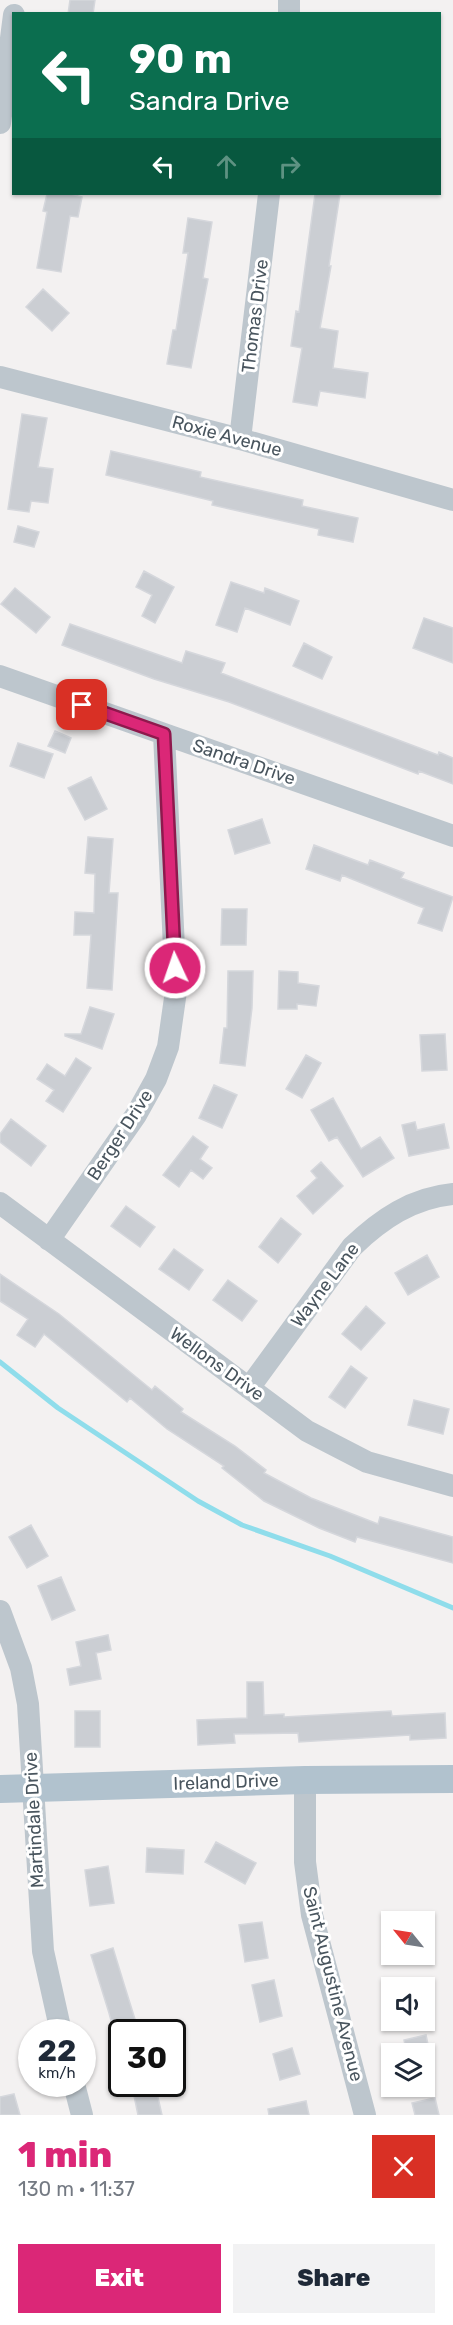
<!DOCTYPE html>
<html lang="en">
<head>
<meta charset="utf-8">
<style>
	:root { --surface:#fff; --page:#f2f2f3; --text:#1f2937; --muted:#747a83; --accent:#db2777 }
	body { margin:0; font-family:Rubik,sans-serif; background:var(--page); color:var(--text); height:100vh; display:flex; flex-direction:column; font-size:22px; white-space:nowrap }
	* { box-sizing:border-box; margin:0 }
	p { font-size:20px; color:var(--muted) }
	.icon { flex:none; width:33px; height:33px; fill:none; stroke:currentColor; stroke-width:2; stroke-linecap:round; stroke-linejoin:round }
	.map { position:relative; height:2115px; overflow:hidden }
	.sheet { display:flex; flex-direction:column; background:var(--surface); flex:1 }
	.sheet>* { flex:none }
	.banner { position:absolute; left:12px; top:12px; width:429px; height:183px; border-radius:0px; box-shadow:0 2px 4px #0004; background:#0b6e4f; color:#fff; overflow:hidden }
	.needle { width:39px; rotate:300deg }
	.buttons { position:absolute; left:381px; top:1911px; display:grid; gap:12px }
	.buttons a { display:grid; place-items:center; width:54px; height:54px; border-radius:0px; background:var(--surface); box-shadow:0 2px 4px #0004; font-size:30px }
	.speed { position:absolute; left:18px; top:2019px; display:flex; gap:12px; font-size:30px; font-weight:700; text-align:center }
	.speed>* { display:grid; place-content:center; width:78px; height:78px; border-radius:50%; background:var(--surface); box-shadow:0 2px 4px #0004; line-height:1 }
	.speed small { font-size:15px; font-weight:400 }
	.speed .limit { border:3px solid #111; border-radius:9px; background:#fff; color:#111 }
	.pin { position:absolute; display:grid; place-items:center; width:51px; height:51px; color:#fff; margin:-26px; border-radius:12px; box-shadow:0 3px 9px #0006 }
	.me { position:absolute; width:66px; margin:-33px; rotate:357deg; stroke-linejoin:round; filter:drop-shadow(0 0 4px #0008) }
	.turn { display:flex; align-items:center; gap:21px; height:126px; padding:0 18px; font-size:27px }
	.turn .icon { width:78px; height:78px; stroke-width:2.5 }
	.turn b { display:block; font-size:42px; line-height:51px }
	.lanes { display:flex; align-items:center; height:57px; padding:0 18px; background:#0003; justify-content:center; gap:30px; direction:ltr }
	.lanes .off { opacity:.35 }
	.round { display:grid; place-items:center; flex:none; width:63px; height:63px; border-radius:0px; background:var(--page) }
	.headline { display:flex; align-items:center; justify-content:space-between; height:102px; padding:0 18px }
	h1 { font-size:36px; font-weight:800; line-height:45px; color:var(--accent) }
	.button { display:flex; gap:12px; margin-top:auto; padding:12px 18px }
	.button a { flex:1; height:69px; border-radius:0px; background:var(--accent); color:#fff; font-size:24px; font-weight:800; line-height:69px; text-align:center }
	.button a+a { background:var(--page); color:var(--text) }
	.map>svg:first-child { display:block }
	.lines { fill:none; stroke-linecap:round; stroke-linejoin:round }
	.stream { stroke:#8fddeb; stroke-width:5 }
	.building { fill:#cbced3; stroke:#d5d7dc; stroke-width:1.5 }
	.minor { stroke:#bdc6cd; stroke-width:22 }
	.major { stroke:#b1c2ce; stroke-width:28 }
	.route-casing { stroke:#8e194d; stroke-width:15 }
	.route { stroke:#db2777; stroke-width:10 }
	.labels { text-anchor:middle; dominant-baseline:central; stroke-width:6; stroke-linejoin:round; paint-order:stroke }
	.street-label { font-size:18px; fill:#49555e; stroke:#fff }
</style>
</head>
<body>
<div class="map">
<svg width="453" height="2115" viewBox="0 0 453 2115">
	<rect width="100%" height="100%" fill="#f3f1f1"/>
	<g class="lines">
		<path class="stream" d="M 0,1362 L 58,1408 L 198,1501 L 242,1525 L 330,1556 L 453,1608"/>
	</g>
	<path class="building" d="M 70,0 L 95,0 L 93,14 L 68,14 Z
		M 47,194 L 71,194 L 82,197 L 78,217 L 70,216 L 61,272 L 37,268 L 47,212 L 43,211 Z
		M 315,194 L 340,194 L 329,266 L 331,266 L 320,328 L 338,331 L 333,368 L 368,373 L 365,398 L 320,391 L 317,406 L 293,402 L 302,348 L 291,346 L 296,311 L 299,312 Z
		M 188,218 L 212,222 L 203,278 L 208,279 L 191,368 L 167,364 L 173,330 L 176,330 L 188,253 L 183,253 Z
		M 43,289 L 69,313 L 52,331 L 26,307 Z
		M 22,414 L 47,418 L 38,467 L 53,469 L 48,503 L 31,501 L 29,512 L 8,509 Z
		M 111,451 L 201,472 L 200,477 L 303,500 L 302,506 L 358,518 L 353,542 L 318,535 L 319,529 L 212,505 L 213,501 L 106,475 Z
		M 18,526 L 39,532 L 34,547 L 14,542 Z
		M 144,571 L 174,587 L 155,623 L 142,616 L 152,595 L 136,587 Z
		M 231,582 L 264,593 L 265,588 L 299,601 L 290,625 L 245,608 L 237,632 L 216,625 Z
		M 15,588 L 50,617 L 36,633 L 1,604 Z
		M 424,618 L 453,628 L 453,663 L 413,648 Z
		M 70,624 L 182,663 L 186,651 L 225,663 L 221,673 L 438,755 L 439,752 L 453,758 L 453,784 L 419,771 L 418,774 L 229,702 L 154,679 L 62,645 Z
		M 304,643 L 332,657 L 322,679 L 293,666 Z
		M 55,731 L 71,738 L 65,753 L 48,746 Z
		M 18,743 L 53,754 L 44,778 L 10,766 Z
		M 91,777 L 107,809 L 85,820 L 68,788 Z
		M 262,819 L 270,843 L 235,854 L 228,830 Z
		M 88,837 L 113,839 L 109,893 L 118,893 L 112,990 L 87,988 L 91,935 L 74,935 L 75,912 L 94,913 L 95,874 L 85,873 Z
		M 314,845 L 368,865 L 370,860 L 404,873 L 401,878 L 453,897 L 442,931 L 418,923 L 424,908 L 416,905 L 342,875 L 340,881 L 306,869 Z
		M 222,909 L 247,909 L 246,945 L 221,945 Z
		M 228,971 L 253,971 L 252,1008 L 245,1066 L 220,1063 L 224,1028 L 227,1028 Z
		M 279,971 L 298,972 L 298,983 L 319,986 L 316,1006 L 297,1004 L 297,1009 L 278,1009 Z
		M 90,1007 L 114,1014 L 102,1049 L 65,1036 L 65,1034 L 81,1034 Z
		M 445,1034 L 447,1070 L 422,1071 L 420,1035 Z
		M 306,1055 L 321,1063 L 302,1098 L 286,1089 Z
		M 76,1058 L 91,1068 L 63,1112 L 46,1101 L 54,1090 L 37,1079 L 47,1064 L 65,1076 Z
		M 214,1085 L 237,1095 L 222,1128 L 199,1118 Z
		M 333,1098 L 361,1149 L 380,1137 L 394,1158 L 363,1177 L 337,1137 L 329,1141 L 311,1110 Z
		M 11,1119 L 46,1146 L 31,1166 L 0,1142 L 0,1134 Z
		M 415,1122 L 417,1130 L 444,1124 L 449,1148 L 409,1156 L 402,1125 Z
		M 193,1136 L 208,1147 L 200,1159 L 212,1168 L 203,1179 L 191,1170 L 179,1187 L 163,1175 Z
		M 321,1162 L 343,1186 L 313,1214 L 297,1196 L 317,1178 L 311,1171 Z
		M 126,1206 L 155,1227 L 140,1247 L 111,1226 Z
		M 281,1218 L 301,1234 L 278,1263 L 259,1247 Z
		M 174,1249 L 203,1270 L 189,1290 L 159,1269 Z
		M 427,1255 L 439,1277 L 408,1295 L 395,1273 Z
		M 0,1274 L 59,1314 L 152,1390 L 155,1386 L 183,1409 L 181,1412 L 235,1446 L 266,1470 L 264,1473 L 311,1498 L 378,1524 L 380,1517 L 453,1537 L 453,1563 L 357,1537 L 355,1542 L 319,1528 L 264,1501 L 222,1468 L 224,1466 L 167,1429 L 130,1398 L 127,1402 L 44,1334 L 35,1347 L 17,1335 L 28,1319 L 0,1301 Z
		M 228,1280 L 257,1301 L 242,1321 L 213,1300 Z
		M 366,1306 L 385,1323 L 361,1350 L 342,1334 Z
		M 351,1366 L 367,1378 L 345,1408 L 329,1397 Z
		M 414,1400 L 449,1409 L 443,1434 L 408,1425 Z
		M 31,1525 L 48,1556 L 27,1568 L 9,1537 Z
		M 61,1577 L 75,1610 L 52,1620 L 38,1586 Z
		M 108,1635 L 111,1650 L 96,1653 L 101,1679 L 70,1685 L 67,1669 L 81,1666 L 76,1642 Z
		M 247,1682 L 263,1682 L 264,1715 L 284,1714 L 284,1717 L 391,1711 L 392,1716 L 445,1713 L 446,1738 L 410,1740 L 410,1735 L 299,1742 L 298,1733 L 234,1734 L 235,1743 L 198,1745 L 197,1720 L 247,1718 Z
		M 75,1711 L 100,1711 L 100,1747 L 75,1747 Z
		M 216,1842 L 256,1863 L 245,1884 L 205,1862 Z
		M 147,1848 L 184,1850 L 183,1874 L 146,1872 Z
		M 108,1866 L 114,1903 L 90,1906 L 85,1870 Z
		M 262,1922 L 268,1958 L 245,1962 L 239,1925 Z
		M 113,1948 L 124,1984 L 139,2032 L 114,2032 L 109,2013 L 91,1955 Z
		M 274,1980 L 282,2016 L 260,2022 L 252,1985 Z
		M 426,2035 L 430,2054 L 407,2054 L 404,2040 Z
		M 292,2048 L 300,2074 L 280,2080 L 273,2054 Z
		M 142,2084 L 155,2084 L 162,2115 L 138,2115 L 132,2086 Z
		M 14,2094 L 20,2115 L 0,2115 L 0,2097 Z
		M 435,2098 L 439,2115 L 415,2115 L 412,2103 Z
		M 306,2101 L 309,2115 L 269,2115 L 268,2109 Z"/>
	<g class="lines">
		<path class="minor" d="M 289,14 L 289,0
			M 0,123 L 14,15
			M 0,377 L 240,439 L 453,500
			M 240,439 L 269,194
			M 0,676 L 453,836
			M 0,1203 L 307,1431 L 367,1462 L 453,1486
			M 49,1240 L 136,1115 L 156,1079 L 168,1047 L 176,991 L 164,734
			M 249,1388 L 352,1247 C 381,1219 412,1198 453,1194
			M 0,1611 L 21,1668 L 28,1704 L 43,1951 L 61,2032
			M 305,1780 L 305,1862 L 312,1915 L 365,2115
			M 74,2084 L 82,2115"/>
		<path class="major" d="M 0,1789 L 305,1780 L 453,1779"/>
	</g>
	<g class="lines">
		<defs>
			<path id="route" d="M 82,705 L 164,734 L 175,968"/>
		</defs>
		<use href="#route" class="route-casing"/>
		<use href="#route" class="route"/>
	</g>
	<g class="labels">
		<g class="street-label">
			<text transform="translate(255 316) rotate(-83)">Thomas Drive</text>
			<text transform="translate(227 436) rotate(15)">Roxie Avenue</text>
			<text transform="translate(244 762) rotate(19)">Sandra Drive</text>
			<text transform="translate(120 1135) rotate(-57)">Berger Drive</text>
			<text transform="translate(325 1285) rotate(-53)">Wayne Lane</text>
			<text transform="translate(217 1364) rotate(36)">Wellons Drive</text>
			<text transform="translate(226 1782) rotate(-2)">Ireland Drive</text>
			<text transform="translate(34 1820) rotate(-93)">Martindale Drive</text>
			<text transform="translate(333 1984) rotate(76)">Saint Augustine Avenue</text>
		</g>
	</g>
</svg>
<div class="buttons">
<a><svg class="needle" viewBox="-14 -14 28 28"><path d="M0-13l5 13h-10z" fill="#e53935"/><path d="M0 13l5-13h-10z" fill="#747a83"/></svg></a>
<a><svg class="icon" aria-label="sound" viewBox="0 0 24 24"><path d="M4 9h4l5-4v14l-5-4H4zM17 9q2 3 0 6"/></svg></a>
<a><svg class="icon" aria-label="layers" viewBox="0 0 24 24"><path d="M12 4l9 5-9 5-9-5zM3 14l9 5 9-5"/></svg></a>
</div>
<div class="speed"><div>22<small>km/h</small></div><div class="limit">30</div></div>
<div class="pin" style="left:82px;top:705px;background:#d93025"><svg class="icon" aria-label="arrive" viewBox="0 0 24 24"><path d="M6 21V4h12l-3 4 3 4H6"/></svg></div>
<svg class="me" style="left:175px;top:968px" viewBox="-20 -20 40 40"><circle r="17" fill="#db2777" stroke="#fff" stroke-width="3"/><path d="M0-11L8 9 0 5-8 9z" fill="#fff"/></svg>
<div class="banner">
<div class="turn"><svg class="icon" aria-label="left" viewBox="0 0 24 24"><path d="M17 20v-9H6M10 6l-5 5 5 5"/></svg><div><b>90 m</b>Sandra Drive</div></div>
<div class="lanes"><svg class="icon" aria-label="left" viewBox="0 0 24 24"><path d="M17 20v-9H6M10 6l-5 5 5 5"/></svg><svg class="icon off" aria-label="ahead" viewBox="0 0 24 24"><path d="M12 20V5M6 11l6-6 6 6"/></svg><svg class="icon off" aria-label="right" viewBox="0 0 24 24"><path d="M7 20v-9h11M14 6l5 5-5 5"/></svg></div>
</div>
</div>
<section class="sheet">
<div class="headline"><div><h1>1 min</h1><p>130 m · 11:37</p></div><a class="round" style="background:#d93025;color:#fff"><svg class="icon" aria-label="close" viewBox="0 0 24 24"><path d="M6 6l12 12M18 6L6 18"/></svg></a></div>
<div class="button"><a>Exit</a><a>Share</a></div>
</section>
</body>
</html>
